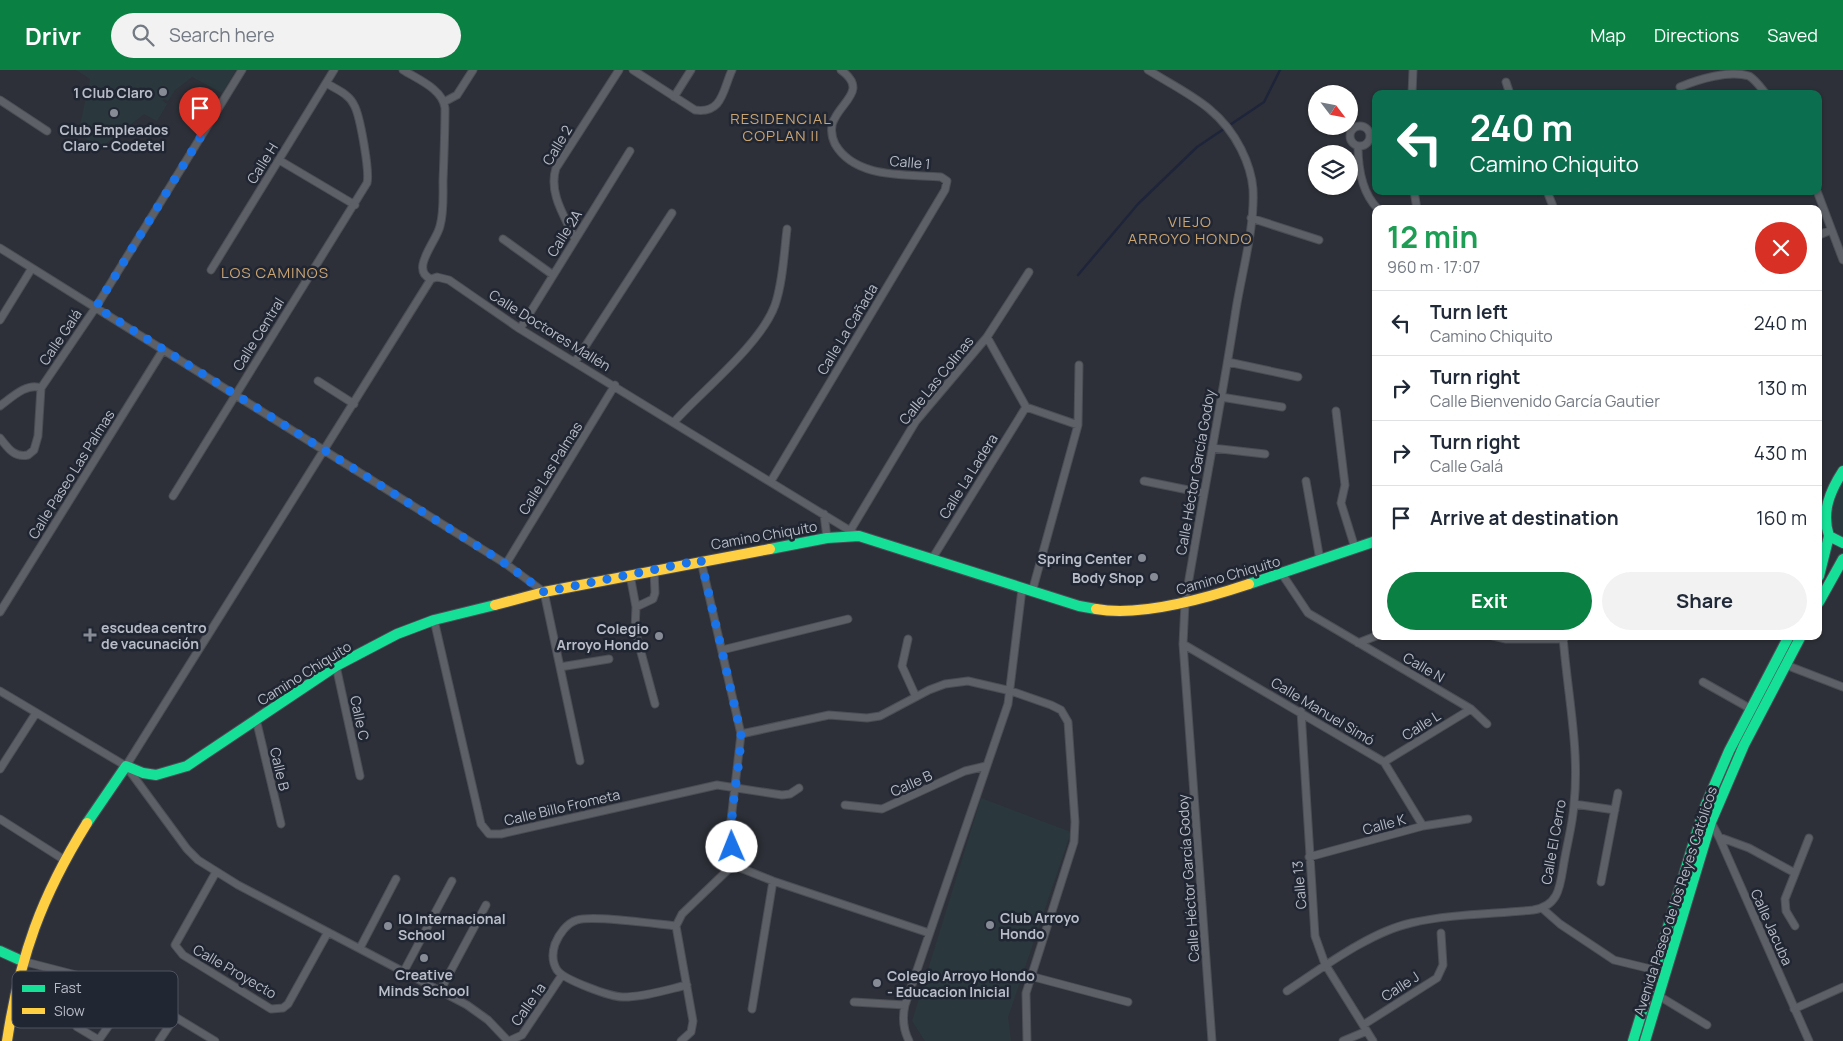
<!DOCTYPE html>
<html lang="en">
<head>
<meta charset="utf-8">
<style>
	:root { --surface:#fff; --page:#f2f2f3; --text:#1f2937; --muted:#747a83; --line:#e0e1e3; --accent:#0b8043 }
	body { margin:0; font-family:Manrope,sans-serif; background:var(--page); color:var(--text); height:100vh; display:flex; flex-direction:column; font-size:19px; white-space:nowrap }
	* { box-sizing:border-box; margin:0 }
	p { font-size:16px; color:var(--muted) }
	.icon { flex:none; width:28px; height:28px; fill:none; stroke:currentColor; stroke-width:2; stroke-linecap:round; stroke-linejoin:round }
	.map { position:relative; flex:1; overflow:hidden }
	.drawer { position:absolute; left:1372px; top:135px; width:450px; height:435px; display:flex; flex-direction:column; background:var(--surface); border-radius:10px; box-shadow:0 1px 4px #0004 }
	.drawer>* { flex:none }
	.hud { position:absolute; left:1372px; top:20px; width:450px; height:105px; border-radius:10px; box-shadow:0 1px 4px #0004; background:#0b6e4f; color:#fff; overflow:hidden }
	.needle { width:32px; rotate:122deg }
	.controls { position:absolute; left:1308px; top:15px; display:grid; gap:10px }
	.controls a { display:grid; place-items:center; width:50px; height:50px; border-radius:50%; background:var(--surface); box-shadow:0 1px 4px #0004; font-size:25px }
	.pin { position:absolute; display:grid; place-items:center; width:42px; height:42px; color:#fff; margin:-51px -21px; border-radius:50% 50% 50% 0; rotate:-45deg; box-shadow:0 0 5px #0007 }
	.pin .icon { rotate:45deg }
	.me { position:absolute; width:55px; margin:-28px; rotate:359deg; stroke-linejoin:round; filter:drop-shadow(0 0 4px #0008) }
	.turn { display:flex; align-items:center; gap:18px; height:105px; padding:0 15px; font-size:22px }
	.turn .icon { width:65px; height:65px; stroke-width:2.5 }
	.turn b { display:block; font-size:35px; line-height:42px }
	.round { display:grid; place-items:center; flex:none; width:52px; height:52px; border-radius:26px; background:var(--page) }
	.summary { display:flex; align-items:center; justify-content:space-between; height:85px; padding:0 15px }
	h1 { font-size:30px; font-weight:700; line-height:38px; color:#1e9e55 }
	.button { display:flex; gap:10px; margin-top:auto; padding:10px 15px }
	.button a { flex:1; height:58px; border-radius:30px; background:var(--accent); color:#fff; font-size:20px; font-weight:700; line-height:58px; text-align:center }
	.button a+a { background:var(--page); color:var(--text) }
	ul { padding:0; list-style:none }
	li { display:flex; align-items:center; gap:15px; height:65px; padding:0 15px; border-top:1px solid var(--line) }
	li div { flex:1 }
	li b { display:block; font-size:19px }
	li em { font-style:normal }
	header { display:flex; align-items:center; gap:30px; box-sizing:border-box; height:70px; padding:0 25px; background:var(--accent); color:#fff }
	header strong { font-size:24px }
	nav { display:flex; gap:28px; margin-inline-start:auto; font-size:18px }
	.search { width:350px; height:45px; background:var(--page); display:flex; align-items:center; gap:12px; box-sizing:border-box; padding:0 18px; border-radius:28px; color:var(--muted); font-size:19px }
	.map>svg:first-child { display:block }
	.green { fill:#2a383d }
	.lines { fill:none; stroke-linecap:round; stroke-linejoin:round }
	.stream { stroke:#1e253a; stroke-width:2.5 }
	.street-casing { stroke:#4b4d55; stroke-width:9 }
	.fast-casing { stroke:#4b4d55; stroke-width:12 }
	.slow-casing { stroke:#4b4d55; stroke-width:12 }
	.street { stroke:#5d6066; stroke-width:7 }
	.fast { stroke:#16e098; stroke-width:10 }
	.slow { stroke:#ffcf43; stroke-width:10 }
	.route { stroke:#1a73e8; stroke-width:9; stroke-dasharray:0 16.2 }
	.poi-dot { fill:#878b96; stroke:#212633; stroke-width:2 }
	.labels { text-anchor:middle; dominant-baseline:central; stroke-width:5; stroke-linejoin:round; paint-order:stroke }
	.poi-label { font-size:14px; font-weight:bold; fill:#b8bcc8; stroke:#212633; text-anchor:end }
	.street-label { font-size:14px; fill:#b8bcc8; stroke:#212633 }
	.neighbourhood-label { font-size:15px; letter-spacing:1px; fill:#caa472; stroke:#212633 }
	.key { fill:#212633; stroke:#4e5360; stroke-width:1 }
	.key-label { font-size:14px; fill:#b8bcc8 }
</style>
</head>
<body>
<header>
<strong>Drivr</strong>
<div class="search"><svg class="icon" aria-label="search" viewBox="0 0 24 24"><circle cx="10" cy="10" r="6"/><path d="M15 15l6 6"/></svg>Search here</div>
<nav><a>Map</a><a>Directions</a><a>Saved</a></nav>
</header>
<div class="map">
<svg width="1843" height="971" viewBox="0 0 1843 971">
	<rect width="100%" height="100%" fill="#2d3038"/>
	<path class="green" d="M 76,0 L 236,0 L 222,23 L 192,7 L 175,20 L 168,31 L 164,29 L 162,30 L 167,34 L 157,51 L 144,44 L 100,78 L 78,64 L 90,9 Z
		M 1843,410 L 1843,466 C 1820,456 1834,426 1843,410 Z
		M 981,728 L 1071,762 L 1008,947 L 1011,971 L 925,971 L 912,951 Z"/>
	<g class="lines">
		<path class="stream" d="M 1078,205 L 1138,134 L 1197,77 L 1264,32 L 1280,0"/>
		<defs>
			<path id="street" d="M 403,0 C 417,9 443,19 445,38 C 445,62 444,86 443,111 C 443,126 444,142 440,156 C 437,171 409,200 431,209 L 437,207 L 449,210 L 520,259 L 857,465
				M 633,0 L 695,40 C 723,44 723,19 732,0
				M 1148,0 C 1187,24 1220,37 1241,79 C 1247,91 1252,106 1253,119 C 1255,157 1242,202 1236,239 C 1221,337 1201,435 1185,533 L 1183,574 L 1212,971
				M 1506,12 L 1510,24
				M 1680,17 C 1699,9 1729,0 1749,6 C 1756,10 1761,18 1766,24
				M 1412,24 L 1413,0
				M 674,27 L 691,0
				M 0,30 L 47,61
				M 444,32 L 457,25 L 473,0
				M1350 66a10 10 0 1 1 20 0a10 10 0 1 1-20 0Z
				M 1358,76 C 1358,98 1362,123 1378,139
				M 279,90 L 355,135
				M 1414,121 L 1417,139
				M 1547,121 L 1554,139
				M 1817,121 L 1843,190
				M 1251,148 L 1319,170
				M 1819,165 L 1831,160
				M 503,169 L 553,205
				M 575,169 C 565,147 548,123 556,98 L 619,0
				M 0,178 L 506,494 L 544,522 L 580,691
				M 211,200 L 334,0
				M 0,250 L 32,198
				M 520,259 L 630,81
				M 987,267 L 1026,337 L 1078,355
				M 575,292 L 672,143
				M 1228,292 L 1298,307
				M 318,311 L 354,334
				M 1221,327 L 1282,337
				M 0,336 C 11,328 27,312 41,318
				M 1336,341 L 1345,415 L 1341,433 L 1355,478
				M 675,351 C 703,320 761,274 775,235 C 783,212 784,183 787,159
				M 0,368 C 8,378 14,388 28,385 L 34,380 L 38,366 L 41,318 L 96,237 L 242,0
				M 1212,378 L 1265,384
				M 771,411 L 945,120 L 947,111 L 941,107 C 906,104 855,109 835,74 C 831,66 830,55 835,48 C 844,30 867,19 841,0
				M 1144,411 L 1203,423
				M 1306,411 L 1320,490
				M 173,426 L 367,113 C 370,102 360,45 354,35 C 349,24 336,19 326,13
				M 824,444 L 827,468
				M 850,461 L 916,351 L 987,267 L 1029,202
				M 932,489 L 1026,337
				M 506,494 L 615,315
				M 1282,504 L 1308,543 L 1471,639 L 1487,654
				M 630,505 L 636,537 L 635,560 L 655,634
				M 1032,522 L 1078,355 L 1079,295
				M 636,537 L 653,529 L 655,523 L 654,500
				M 0,542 L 163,280
				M 434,550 L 481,754 L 489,764 L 501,764 L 717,715 L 782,725 L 790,724 L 799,718
				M 1493,566 L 1506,569 L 1564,569
				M 908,569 L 902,596 L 916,627
				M 1358,573 L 1376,566
				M 1183,574 L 1384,692 L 1423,756
				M 722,580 L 848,549
				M 1786,595 L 1843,617
				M 336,596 L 360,706
				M 560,597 L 609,589
				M 1703,612 L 1751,639
				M 0,621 L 126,696 L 187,779 L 198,790 L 238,815 L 467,935 L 488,950 L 508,971
				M 1301,641 L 1315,866 L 1325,894 L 1373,971
				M 256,649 L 281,754
				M 741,664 L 829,645 L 867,648 L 880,646 L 929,620 L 945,614 L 968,611 L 1011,621 L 1051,635 L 1061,640 L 1068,652 L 1075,752 L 1074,772 L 1026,923 L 1027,971
				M 1384,692 L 1471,639
				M 126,696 L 431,209
				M 0,699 L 36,643
				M 1574,734 L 1615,740
				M 845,735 L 882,739 L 965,701 L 986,696
				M 1704,739 L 1719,767 L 1809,971
				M 0,749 L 66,791
				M 1719,767 L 1749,778 L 1795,803
				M 1309,787 L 1423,756 L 1468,749
				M 733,795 L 773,811 L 929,863
				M 216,802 L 175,875 L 183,885 L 271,939 L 283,938 L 288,934 L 328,862
				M 1601,812 L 1618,723
				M 1543,839 L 1560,854 L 1614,890 L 1655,900
				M 676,856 C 656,854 593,845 577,850 C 567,853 559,864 555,874 C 552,883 552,892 557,900 C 564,910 611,927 623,927 C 644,927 666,920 687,915
				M 1795,856 L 1786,841 L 1785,829 L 1809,768
				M 360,878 L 396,809
				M 22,891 L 80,906 L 119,913 L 215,971
				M 404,901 L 452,811
				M 80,906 L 72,948 L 77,957 L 99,970
				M 1030,906 L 1128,932
				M 441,919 L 486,835
				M 1287,921 C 1322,898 1370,862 1411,853 C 1450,844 1493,844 1533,840 C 1562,836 1560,811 1565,787 C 1568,770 1573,752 1574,734 C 1580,679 1567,621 1563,566
				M 1659,926 L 1707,955
				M 854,932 L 905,935
				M 752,939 L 773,811
				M 1794,939 L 1843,917
				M 1363,955 L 1437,908 L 1443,895 L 1441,863
				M 98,971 L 133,921
				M 159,971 L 175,947
				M 509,971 L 522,965 L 562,905
				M 681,971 L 691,962 L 693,951 L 676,856 L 682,844 L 733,795 L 730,759 L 741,664 L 701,491
				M 909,971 C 903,959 902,948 905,935 L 1008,634 L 1022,519
				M 1343,971 L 1367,961"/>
			<path id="fast" d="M 1843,401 C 1830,421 1821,442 1829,466 L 1843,473
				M 770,479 L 827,468 L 859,466 L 1079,536 L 1096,539
				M 1819,506 L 1829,466
				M 1249,514 L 1376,471
				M 1819,532 L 1843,489
				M 87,753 L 126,696 L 143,703 L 156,705 L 187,696 L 336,596 L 397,564 L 434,550 L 495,535
				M 0,881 L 22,891
				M 1633,971 L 1704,739 L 1729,681 L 1789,566
				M 1645,971 L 1711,752 L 1744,675 L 1801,566"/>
			<path id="slow" d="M 495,535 L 544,522 L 770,479
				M 1096,539 C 1139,547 1207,528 1249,514
				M 7,971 C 20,886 41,827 87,753"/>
		</defs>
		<use href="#street" class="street-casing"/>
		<use href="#fast" class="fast-casing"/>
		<use href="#slow" class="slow-casing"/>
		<use href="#street" class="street"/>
		<use href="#fast" class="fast"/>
		<use href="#slow" class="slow"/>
	</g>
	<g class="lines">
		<path class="route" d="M 200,68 L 96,237 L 506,494 L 544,522 L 701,490 L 741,664 C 740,702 729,738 732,777"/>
	</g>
	<g class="poi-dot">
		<circle cx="163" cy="22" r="5"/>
		<circle cx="114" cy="43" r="5"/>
		<circle cx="1142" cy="488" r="5"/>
		<circle cx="1154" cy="507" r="5"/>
		<path d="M87.5 557.5h5v5h5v5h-5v5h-5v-5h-5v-5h5z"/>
		<circle cx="659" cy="566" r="5"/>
		<circle cx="990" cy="855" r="5"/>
		<circle cx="388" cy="856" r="5"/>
		<circle cx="424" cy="888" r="5"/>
		<circle cx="877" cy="913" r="5"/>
	</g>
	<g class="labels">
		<g class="poi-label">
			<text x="153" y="22">1 Club Claro</text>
			<text x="114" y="59" text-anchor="middle">Club Empleados<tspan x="114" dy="16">Claro - Codetel</tspan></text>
			<text x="1132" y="488">Spring Center</text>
			<text x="1144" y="507">Body Shop</text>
			<text x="101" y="557" text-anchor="start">escudea centro<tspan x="101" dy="16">de vacunación</tspan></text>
			<text x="649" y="558">Colegio<tspan x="649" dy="16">Arroyo Hondo</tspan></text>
			<text x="1000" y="847" text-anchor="start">Club Arroyo<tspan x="1000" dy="16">Hondo</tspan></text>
			<text x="398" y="848" text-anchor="start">IQ Internacional<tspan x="398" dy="16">School</tspan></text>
			<text x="424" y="904" text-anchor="middle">Creative<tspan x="424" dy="16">Minds School</tspan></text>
			<text x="887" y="905" text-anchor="start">Colegio Arroyo Hondo<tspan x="887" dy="16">- Educacion Inicial</tspan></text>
		</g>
		<g class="street-label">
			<text transform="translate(557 75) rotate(-59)">Calle 2</text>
			<text transform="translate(910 92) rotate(5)">Calle 1</text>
			<text transform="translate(262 93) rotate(-58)">Calle H</text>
			<text transform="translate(564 163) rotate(-58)">Calle 2A</text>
			<text transform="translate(847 259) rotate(-59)">Calle La Cañada</text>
			<text transform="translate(550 260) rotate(32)">Calle Doctores Mallén</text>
			<text transform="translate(258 264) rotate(-58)">Calle Central</text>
			<text transform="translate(60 267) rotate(-56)">Calle Galá</text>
			<text transform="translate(936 310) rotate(-51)">Calle Las Colinas</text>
			<text transform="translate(550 398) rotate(-58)">Calle Las Palmas</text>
			<text transform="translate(1195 402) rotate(-80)">Calle Héctor García Godoy</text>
			<text transform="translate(71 404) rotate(-58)">Calle Paseo Las Palmas</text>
			<text transform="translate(968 406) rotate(-58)">Calle La Ladera</text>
			<text transform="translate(764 465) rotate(-10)">Camino Chiquito</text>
			<text transform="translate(1228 505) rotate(-16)">Camino Chiquito</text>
			<text transform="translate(1424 597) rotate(30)">Calle N</text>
			<text transform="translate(304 603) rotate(-32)">Camino Chiquito</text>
			<text transform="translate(1323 641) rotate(31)">Calle Manuel Simó</text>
			<text transform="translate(360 648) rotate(78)">Calle C</text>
			<text transform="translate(1421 655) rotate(-32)">Calle L</text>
			<text transform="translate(280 699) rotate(77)">Calle B</text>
			<text transform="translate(911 713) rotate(-24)">Calle B</text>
			<text transform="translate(562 737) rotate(-13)">Calle Billo Frometa</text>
			<text transform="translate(1384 754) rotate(-15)">Calle K</text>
			<text transform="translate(1553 772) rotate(-80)">Calle El Cerro</text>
			<text transform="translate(1188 808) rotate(-94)">Calle Héctor García Godoy</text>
			<text transform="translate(1299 815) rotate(-95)">Calle 13</text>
			<text transform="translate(1675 831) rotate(-72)">Avenida Paseo de los Reyes Católicos</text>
			<text transform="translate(1772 857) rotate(66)">Calle Jacuba</text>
			<text transform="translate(235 901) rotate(30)">Calle Proyecto</text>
			<text transform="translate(1400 916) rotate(-33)">Calle J</text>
			<text transform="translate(528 934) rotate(-55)">Calle 1a</text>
		</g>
		<g class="neighbourhood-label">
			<text x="781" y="48">RESIDENCIAL<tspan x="781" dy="17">COPLAN II</tspan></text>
			<text x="1190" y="151">VIEJO<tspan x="1190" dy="17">ARROYO HONDO</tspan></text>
			<text x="275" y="202">LOS CAMINOS</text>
		</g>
	</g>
	<rect x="12" y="901" width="166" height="57" rx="8" class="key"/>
	<rect x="22" y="915" width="23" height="7" fill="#16e098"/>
	<rect x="22" y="938" width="23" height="6" fill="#ffcf43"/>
	<g class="key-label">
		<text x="54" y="923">Fast</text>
		<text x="54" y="946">Slow</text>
	</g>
</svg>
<div class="controls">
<a><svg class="needle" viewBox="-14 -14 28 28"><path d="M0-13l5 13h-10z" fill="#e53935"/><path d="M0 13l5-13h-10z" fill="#747a83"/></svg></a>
<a><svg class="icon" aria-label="layers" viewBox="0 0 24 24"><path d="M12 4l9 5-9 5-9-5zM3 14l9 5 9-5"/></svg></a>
</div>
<div class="pin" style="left:200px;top:68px;background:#d93025"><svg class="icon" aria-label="arrive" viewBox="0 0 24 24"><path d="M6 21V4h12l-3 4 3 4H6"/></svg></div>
<svg class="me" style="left:732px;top:777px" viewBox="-20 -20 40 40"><circle r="19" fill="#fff"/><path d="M0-13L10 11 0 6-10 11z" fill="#1a73e8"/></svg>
<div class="hud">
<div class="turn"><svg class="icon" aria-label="left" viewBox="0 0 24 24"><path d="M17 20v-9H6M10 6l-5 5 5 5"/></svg><div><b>240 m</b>Camino Chiquito</div></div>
</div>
<section class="drawer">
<div class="summary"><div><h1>12 min</h1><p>960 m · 17:07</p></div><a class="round" style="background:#d93025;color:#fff"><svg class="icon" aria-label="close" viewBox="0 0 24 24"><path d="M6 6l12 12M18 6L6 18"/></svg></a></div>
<ul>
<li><svg class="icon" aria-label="left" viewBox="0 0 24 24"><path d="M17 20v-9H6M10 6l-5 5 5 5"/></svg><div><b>Turn left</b><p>Camino Chiquito</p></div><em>240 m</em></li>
<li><svg class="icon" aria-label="right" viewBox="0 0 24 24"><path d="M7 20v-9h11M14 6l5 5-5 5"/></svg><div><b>Turn right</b><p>Calle Bienvenido García Gautier</p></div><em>130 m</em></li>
<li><svg class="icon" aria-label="right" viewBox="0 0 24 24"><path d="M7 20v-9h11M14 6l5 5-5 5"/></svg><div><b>Turn right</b><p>Calle Galá</p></div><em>430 m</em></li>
<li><svg class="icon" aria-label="arrive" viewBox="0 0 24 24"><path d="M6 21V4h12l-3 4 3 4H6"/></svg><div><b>Arrive at destination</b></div><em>160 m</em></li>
</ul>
<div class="button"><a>Exit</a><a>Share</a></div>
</section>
</div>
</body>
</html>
